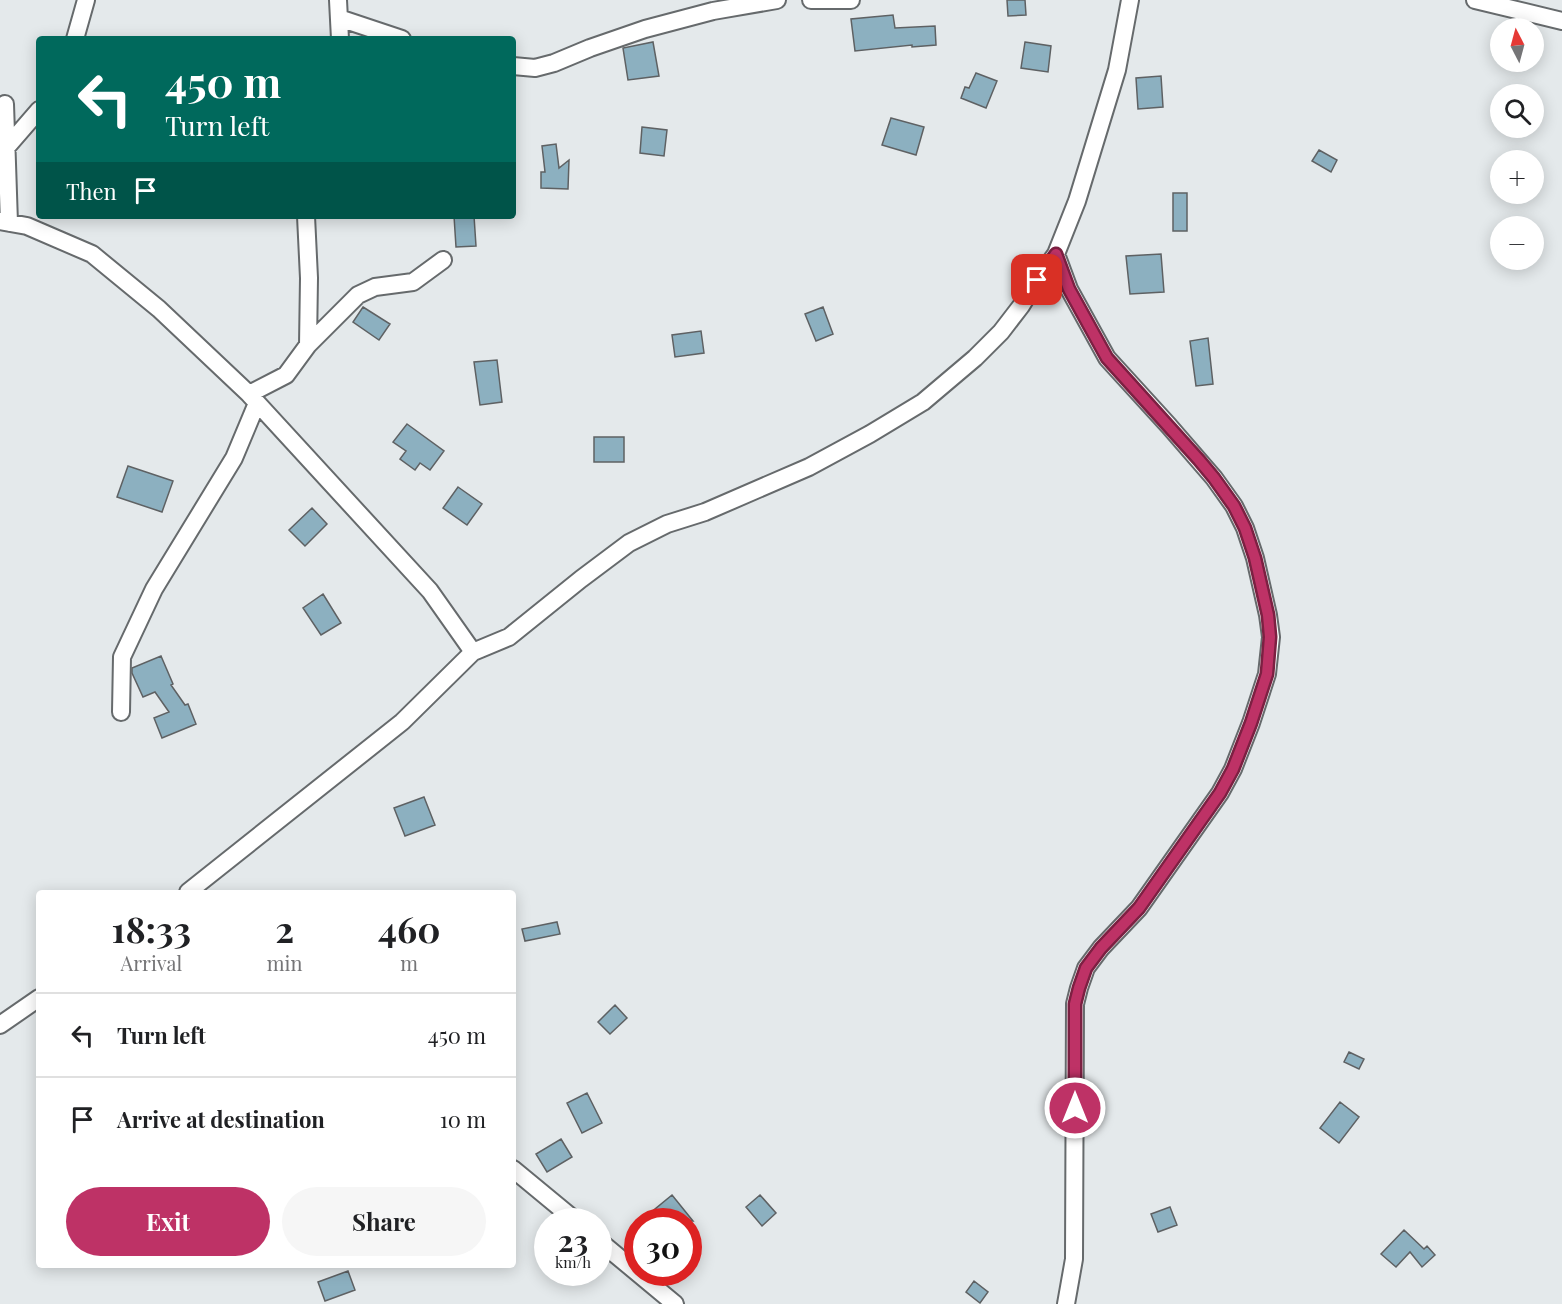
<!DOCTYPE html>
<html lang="en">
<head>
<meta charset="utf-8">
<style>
	:root { --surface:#fff; --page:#f6f6f6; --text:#202124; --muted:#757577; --line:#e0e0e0; --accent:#be3266 }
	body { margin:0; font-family:"Playfair Display",serif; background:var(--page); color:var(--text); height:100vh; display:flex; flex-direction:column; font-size:22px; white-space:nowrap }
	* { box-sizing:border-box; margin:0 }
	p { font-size:20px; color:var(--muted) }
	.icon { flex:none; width:33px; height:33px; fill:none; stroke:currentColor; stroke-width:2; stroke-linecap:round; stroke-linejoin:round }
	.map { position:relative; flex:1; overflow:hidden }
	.side { position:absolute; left:36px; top:890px; width:480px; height:378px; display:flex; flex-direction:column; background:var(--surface); border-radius:6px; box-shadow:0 3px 15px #0003 }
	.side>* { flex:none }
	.top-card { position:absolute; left:36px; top:36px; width:480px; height:183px; border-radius:6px; box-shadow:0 3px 15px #0003; background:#00695c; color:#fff; overflow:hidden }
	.needle { width:39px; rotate:354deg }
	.tools { position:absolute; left:1490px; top:18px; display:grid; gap:12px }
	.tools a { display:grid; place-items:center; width:54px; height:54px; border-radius:50%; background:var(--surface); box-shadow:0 3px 15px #0003; font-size:30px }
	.speed { position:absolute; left:534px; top:1208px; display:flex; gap:12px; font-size:30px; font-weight:700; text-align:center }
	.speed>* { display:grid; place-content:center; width:78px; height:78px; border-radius:50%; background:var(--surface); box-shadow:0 3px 15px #0003; line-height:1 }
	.speed small { font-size:15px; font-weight:400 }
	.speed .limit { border:9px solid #d22; background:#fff; color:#111 }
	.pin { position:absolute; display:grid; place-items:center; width:51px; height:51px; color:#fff; margin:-26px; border-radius:12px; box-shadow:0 3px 9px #0006 }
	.me { position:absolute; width:66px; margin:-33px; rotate:0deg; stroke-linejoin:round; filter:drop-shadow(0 0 4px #0008) }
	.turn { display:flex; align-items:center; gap:21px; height:126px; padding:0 30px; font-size:27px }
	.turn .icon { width:78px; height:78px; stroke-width:2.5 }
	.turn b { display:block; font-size:42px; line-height:51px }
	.then { display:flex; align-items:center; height:57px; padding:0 30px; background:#0003; gap:12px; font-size:22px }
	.eta { display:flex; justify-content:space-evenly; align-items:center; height:102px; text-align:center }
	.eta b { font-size:36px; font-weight:700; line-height:42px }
	.action { display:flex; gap:12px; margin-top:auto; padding:12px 30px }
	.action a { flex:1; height:69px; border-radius:36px; background:var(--accent); color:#fff; font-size:24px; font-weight:700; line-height:69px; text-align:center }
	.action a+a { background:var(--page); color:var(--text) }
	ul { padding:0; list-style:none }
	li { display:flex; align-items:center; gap:18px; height:84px; padding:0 30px; border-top:2px solid var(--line) }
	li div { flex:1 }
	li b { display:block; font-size:22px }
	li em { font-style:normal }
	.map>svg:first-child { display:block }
	.building { fill:#8cb0c0; stroke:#5e6163; stroke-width:1.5 }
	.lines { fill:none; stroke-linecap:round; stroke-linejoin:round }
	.minor-casing { stroke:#666a6c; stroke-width:20 }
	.minor { stroke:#fff; stroke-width:16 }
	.route-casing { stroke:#7c2042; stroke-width:15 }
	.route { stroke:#be3266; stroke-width:10 }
</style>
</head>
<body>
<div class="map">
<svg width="1562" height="1304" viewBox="0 0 1562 1304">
	<rect width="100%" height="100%" fill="#e4e9eb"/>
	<path class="building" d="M 1007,0 L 1025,0 L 1026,15 L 1008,16 Z
		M 893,15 L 895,28 L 935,26 L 936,45 L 912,47 L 912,45 L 855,51 L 851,19 Z
		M 653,42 L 659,76 L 628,80 L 623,48 Z
		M 1025,42 L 1051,46 L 1048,72 L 1021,68 Z
		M 976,73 L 997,81 L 986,108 L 961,98 L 965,87 L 969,88 Z
		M 1161,76 L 1163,107 L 1138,109 L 1136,78 Z
		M 891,118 L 924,127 L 916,155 L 882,145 Z
		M 642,127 L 667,130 L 664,156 L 640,153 Z
		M 556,144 L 559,168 L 569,160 L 568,189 L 541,188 L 541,172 L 545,172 L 542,146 Z
		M 1319,150 L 1337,160 L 1331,172 L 1312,161 Z
		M 1173,193 L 1187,193 L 1187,231 L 1173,231 Z
		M 454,216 L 474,216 L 476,246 L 456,247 Z
		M 1161,254 L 1164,292 L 1130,294 L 1126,256 Z
		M 363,307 L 390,324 L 379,340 L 353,322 Z
		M 823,307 L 833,334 L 816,341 L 805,314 Z
		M 701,331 L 704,353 L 675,357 L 672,335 Z
		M 1208,338 L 1213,384 L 1196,386 L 1190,341 Z
		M 497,360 L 502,402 L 480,405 L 474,362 Z
		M 407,424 L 444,451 L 430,470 L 420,463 L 415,470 L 400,459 L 406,451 L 393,442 Z
		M 594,437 L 624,437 L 624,462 L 594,462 Z
		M 128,466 L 173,481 L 162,512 L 117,497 Z
		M 458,487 L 482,504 L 467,525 L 443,508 Z
		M 312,508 L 327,524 L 305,546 L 289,530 Z
		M 323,594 L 341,623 L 321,635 L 303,608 Z
		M 161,656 L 173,684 L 171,685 L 185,705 L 188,704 L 196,724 L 162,738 L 154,718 L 169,712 L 155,692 L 143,697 L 132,673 L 132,668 Z
		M 424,797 L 435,825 L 405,836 L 394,808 Z
		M 557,922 L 560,934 L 525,941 L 522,929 Z
		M 615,1005 L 627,1018 L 610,1034 L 598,1022 Z
		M 1349,1052 L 1364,1059 L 1359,1069 L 1344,1062 Z
		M 587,1093 L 602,1123 L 582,1133 L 567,1103 Z
		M 1340,1102 L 1359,1117 L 1339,1143 L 1320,1128 Z
		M 561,1139 L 572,1157 L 547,1172 L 536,1154 Z
		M 672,1195 L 693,1221 L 654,1221 L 649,1214 Z
		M 760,1195 L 776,1213 L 762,1226 L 746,1207 Z
		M 1170,1207 L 1177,1225 L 1158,1232 L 1151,1214 Z
		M 1404,1230 L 1424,1249 L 1427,1246 L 1435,1255 L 1422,1267 L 1410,1252 L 1396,1267 L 1381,1254 Z
		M 348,1271 L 355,1290 L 325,1301 L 318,1282 Z
		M 974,1281 L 988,1292 L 980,1303 L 966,1292 Z"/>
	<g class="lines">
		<defs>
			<path id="minor" d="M 338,0 L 340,39
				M 811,0 L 851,0
				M 1475,0 L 1562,21
				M 339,18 L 402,39
				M 75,39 L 86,0
				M 513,66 L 535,68 L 554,63 L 590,48 L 645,29 L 713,11 L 777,0
				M 5,104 L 9,223
				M 6,148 L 39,110
				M 0,221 L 27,226 L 92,254 L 159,309 L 249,394 L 430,591 L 473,652
				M 1056,254 L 1069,289 L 1107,358 L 1169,426 L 1214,478 L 1234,506 L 1245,528 L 1255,558 L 1268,615 L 1271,637 L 1267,674 L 1251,723 L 1233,769 L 1220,793 L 1139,908 L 1101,948 L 1086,968 L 1079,988 L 1075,1004 L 1074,1259 L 1066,1304
				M 308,345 L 358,295 L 375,287 L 413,282 L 443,260
				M 249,394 L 286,375 L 308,345 L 309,278 L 306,216
				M 121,712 L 122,657 L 154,589 L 234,458 L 257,403
				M 188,892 L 402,722 L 473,652 L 509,637 L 581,579 L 629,543 L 667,524 L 705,512 L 809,467 L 870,434 L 923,402 L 975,358 L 1001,332 L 1021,306 L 1037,280 L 1056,254 L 1077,201 L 1117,70 L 1130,0
				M 0,1025 L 39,998
				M 513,1169 L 576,1221
				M 598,1240 L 675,1304"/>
		</defs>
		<use href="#minor" class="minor-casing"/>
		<use href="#minor" class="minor"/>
	</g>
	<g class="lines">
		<defs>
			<path id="route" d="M 1037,280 L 1056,254 L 1069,289 L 1107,358 L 1199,460 L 1214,478 L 1234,506 L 1245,528 L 1255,558 L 1268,615 L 1270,637 L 1267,674 L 1251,723 L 1233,769 L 1220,793 L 1139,908 L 1101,948 L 1086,968 L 1079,988 L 1075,1004 L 1075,1108"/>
		</defs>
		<use href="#route" class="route-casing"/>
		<use href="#route" class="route"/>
	</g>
</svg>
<div class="tools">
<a><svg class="needle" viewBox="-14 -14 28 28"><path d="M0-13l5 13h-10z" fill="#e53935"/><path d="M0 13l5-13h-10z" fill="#757577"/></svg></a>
<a><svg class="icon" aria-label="search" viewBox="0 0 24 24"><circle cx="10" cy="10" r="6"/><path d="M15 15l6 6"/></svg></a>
<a>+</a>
<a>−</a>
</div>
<div class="speed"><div>23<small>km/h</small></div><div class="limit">30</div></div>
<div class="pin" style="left:1037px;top:280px;background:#d93025"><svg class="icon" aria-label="arrive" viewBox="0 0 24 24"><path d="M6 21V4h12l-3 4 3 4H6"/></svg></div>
<svg class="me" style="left:1075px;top:1108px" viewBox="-20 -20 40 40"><circle r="17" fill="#be3266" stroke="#fff" stroke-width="3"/><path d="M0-11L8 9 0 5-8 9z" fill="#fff"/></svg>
<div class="top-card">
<div class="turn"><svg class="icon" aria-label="left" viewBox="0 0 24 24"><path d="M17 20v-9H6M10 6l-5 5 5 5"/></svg><div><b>450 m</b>Turn left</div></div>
<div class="then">Then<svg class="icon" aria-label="arrive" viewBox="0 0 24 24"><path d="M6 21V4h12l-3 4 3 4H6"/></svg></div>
</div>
<section class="side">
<div class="eta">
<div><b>18:33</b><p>Arrival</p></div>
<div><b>2</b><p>min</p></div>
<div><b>460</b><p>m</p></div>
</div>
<ul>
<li><svg class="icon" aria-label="left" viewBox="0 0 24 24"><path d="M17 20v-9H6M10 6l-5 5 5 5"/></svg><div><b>Turn left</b></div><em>450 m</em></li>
<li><svg class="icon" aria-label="arrive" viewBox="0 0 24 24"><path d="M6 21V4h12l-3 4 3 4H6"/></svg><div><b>Arrive at destination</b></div><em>10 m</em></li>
</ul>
<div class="action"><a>Exit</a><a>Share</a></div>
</section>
</div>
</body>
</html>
